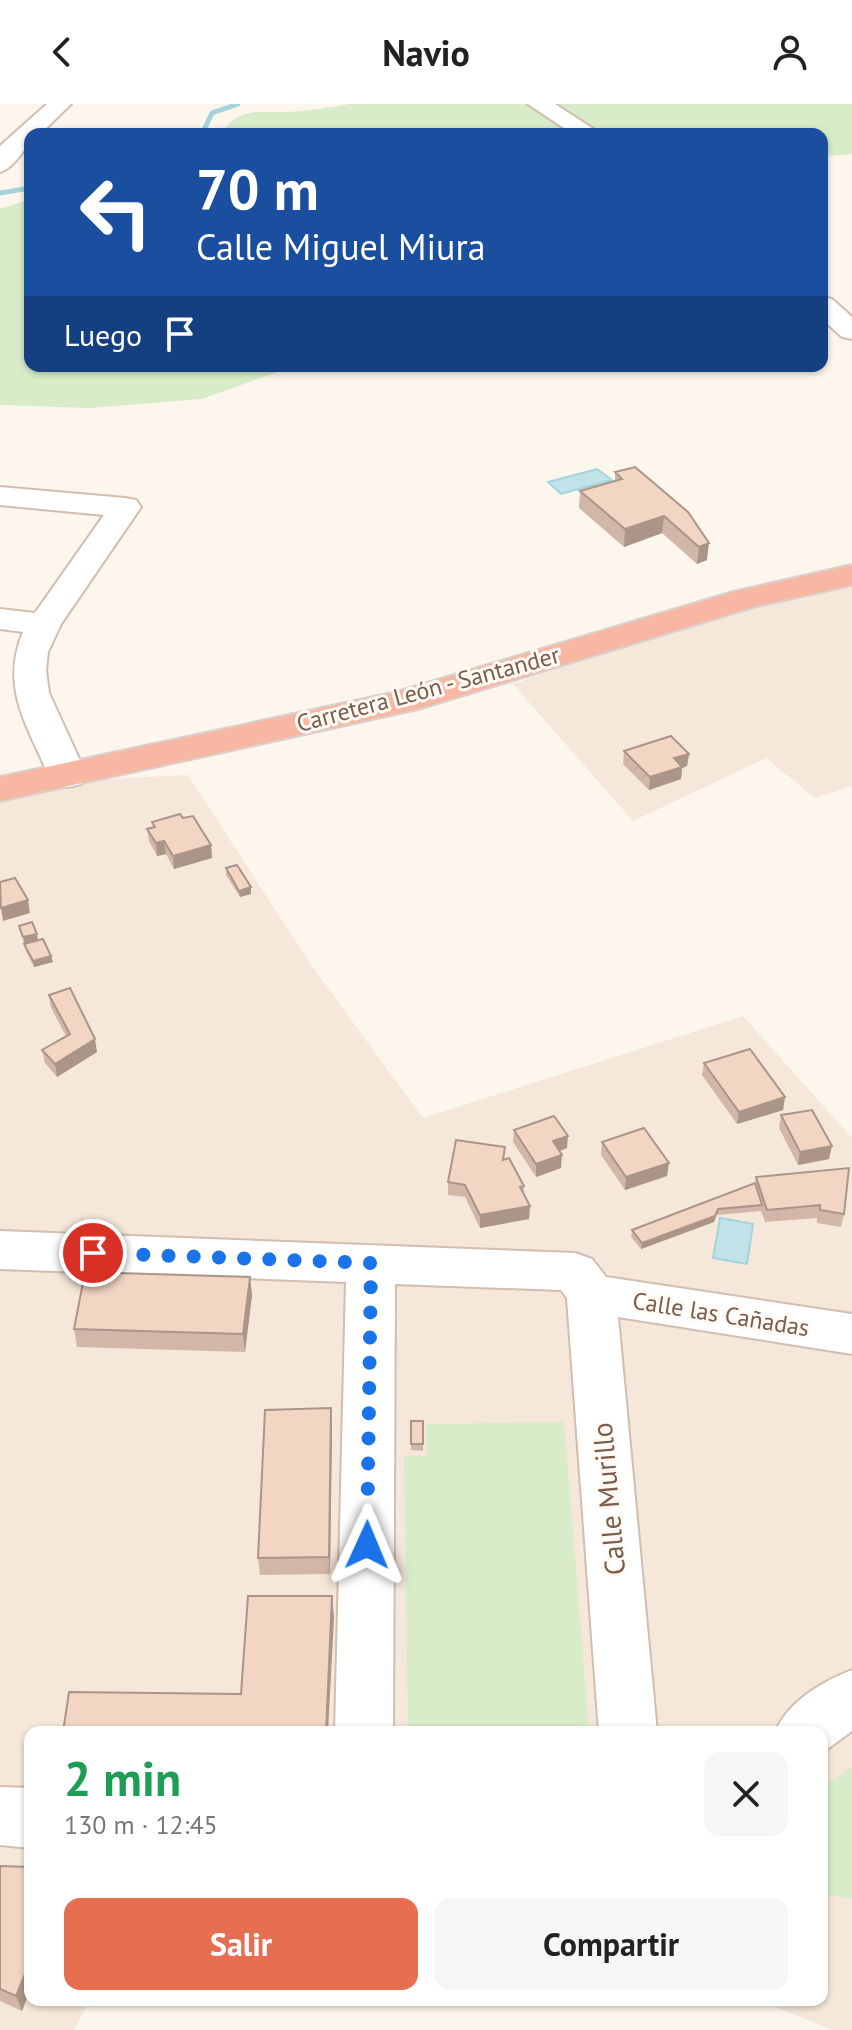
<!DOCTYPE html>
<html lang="es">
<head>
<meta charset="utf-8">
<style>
	:root { --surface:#fff; --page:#f6f6f6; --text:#222; --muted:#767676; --accent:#e76f51 }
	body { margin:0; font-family:"PT Sans",sans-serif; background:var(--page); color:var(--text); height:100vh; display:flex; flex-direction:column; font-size:30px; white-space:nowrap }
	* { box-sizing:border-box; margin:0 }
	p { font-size:26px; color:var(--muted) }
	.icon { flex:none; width:44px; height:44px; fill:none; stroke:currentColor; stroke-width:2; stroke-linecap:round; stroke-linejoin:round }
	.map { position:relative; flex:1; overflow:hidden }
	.panel { position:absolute; left:24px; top:1622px; width:804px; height:280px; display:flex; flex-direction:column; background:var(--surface); border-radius:16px; box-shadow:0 2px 6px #0004 }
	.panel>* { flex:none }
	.banner { position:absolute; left:24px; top:24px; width:804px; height:244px; border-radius:16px; box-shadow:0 2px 6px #0004; background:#1a4fa0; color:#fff; overflow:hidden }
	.pin { position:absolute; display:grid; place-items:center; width:68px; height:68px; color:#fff; margin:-34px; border:4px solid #fff; border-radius:50%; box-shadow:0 2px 8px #0007 }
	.me { position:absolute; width:88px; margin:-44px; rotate:1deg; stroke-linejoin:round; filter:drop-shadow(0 0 6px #0008) }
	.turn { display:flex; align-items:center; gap:28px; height:168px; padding:0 40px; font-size:36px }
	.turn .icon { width:104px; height:104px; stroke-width:2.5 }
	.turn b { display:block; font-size:56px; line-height:68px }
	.then { display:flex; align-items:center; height:76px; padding:0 40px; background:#0003; gap:16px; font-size:30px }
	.round { display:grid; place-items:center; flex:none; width:84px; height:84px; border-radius:16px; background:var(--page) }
	.headline { display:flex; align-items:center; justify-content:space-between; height:136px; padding:0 40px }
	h1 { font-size:48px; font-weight:700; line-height:60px; color:#1e9e55 }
	.button { display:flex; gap:16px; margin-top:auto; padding:16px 40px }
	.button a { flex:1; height:92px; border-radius:16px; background:var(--accent); color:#fff; font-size:32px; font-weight:700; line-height:92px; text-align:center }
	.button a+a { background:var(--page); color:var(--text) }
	header { display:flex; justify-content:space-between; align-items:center; height:104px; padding:0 40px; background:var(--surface); font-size:36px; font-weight:700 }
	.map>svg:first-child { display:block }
	.residential { fill:#f5e8da }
	.green { fill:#d8ecc9 }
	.water { fill:#bfe3e8; stroke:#a5d3da; stroke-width:2 }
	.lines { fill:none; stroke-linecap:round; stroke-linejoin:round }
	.stream { stroke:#a5d3da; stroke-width:5 }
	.minor-casing { stroke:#d1beb0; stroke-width:4 }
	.highway-casing { stroke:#dad1cd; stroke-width:4 }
	.minor { fill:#fff; fill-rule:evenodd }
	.highway { fill:#f7b7a3; fill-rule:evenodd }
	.wall { fill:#d1b7a8 }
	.shaded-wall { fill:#aa9588 }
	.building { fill:#f3d5c3; stroke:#aa9588; stroke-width:2 }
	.route { stroke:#1a73e8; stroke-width:14; stroke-dasharray:0 25.2 }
	.labels { text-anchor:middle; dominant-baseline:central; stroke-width:6; stroke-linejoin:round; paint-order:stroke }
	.street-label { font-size:24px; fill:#7a5c4d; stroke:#fffaf3 }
	.near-street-label { font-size:28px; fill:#7a5c4d; stroke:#fffaf3 }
</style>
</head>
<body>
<header><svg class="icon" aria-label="back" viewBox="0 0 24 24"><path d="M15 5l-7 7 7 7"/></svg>Navio<svg class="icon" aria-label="person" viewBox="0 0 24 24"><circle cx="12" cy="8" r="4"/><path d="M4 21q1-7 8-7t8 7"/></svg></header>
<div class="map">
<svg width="852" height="1926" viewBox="0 0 852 1926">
	<rect width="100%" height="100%" fill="#fdf6ec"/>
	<path class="residential" d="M 852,483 L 852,682 L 815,694 L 766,654 L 633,717 L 513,580 L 741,504 Z
		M 188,671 L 311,861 L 423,1014 L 743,912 L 852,1034 L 852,1926 L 832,1926 L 759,1896 L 822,1896 L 822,1628 L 30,1628 L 30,1896 L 90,1896 L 74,1926 L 0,1926 L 0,680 Z"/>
	<path class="green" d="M 349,0 L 527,0 L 576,30 L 220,30 C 240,2 257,9 287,8 C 307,7 329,4 349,0 Z
		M 550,0 L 852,0 L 852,50 L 822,52 L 822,30 L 601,30 Z
		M 30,95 L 30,262 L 295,262 L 202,295 L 90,304 L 0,301 L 0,105 Z
		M 564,1318 L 589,1628 L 408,1628 L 404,1352 L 426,1352 L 426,1320 Z
		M 852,1663 L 852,1795 L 822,1790 L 822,1684 Z"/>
	<path class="water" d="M 597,365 L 612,376 L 561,390 L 548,378 Z
		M 720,1114 L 753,1120 L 747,1160 L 713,1154 Z"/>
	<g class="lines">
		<path class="stream" d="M 202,30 L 212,9 L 238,0
			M 0,89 L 30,84"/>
		<defs>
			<path id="minor" d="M 47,0 L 71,0 L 40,30 L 30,30 C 30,42 12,65 0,68 L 0,42 Z
				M 528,0 L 555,0 L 601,30 L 573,30 Z
				M 822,193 L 832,195 L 852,213 L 852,235 L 842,233 L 822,215 Z
				M 0,383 L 125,394 L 136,396 L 141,403 L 61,520 L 48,548 L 46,566 L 49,589 L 87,672 L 81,680 L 68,683 L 55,680 L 49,672 C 27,621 0,583 23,528 L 0,525 L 0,505 L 35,509 L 104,411 L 0,401 Z
				M 0,1127 L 575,1149 L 592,1155 L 606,1173 L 852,1210 L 852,1250 L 618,1213 L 657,1628 L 599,1628 L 567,1194 L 561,1186 L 395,1180 L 393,1628 L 335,1628 L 346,1178 L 0,1165 Z
				M 852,1566 L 852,1627 L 822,1649 L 822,1628 L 775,1628 C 788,1598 821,1578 852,1566 Z
				M 0,1683 L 30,1684 L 30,1744 L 0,1741 Z"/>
			<path id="highway" d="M 852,461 L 852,481 L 753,503 L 418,605 L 0,697 L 0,673 L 397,588 L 733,488 Z"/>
		</defs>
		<use href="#minor" class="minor-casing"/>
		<use href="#highway" class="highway-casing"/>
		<use href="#minor" class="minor"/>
		<use href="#highway" class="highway"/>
	</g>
	<path class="wall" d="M 615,368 L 688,408 L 707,456 L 697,460 L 662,429 L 624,443 L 579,404 L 580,387 L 615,377 Z
		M 624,647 L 689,650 L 687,662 L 682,664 L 681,675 L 649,686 L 623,660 Z
		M 183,714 L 211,741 L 212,754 L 174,765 L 166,750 L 157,752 L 149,737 L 147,725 L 153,723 L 152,718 Z
		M 226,764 L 251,783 L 251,790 L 240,793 L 226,771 Z
		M 24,840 L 51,852 L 53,858 L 34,863 L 26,847 Z
		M 49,891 L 97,948 L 57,973 L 45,959 L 42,946 L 66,932 L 51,904 Z
		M 704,959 L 785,993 L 783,1006 L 737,1020 L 702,971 Z
		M 781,1011 L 829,1055 L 798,1061 L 779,1024 Z
		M 514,1026 L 567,1044 L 559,1047 L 561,1064 L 536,1073 L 513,1038 Z
		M 602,1038 L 667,1072 L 625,1086 L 601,1051 Z
		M 505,1056 L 524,1082 L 524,1090 L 530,1102 L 529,1115 L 480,1124 L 465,1093 L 448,1091 L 448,1078 Z
		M 756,1073 L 844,1110 L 841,1123 L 817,1119 L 817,1114 L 765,1118 L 761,1107 L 717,1111 L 714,1118 L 641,1145 L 631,1133 L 632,1126 L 755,1079 Z
		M 250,1173 L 252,1191 L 245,1248 L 77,1243 L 74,1225 Z
		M 423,1317 L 423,1347 L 411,1346 L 411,1340 Z
		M 332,1322 L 330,1470 L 260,1471 L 258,1454 Z
		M 0,1762 L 30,1763 L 30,1886 L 22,1907 L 0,1897 Z"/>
	<path class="shaded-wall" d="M 664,412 L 662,429 L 624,443 L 625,425 Z
		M 709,439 L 707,456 L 697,460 L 699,443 Z
		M 689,650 L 687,662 L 682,664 L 681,675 L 649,686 L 650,673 L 674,654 Z
		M 164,737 L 166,750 L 157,752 L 156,739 Z
		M 211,741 L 212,754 L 174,765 L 173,752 Z
		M 251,783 L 251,790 L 240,793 L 239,787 Z
		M 28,796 L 30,809 L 3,817 L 1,804 Z
		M 37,830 L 38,836 L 24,840 L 23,833 Z
		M 51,852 L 53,858 L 34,863 L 33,857 Z
		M 95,935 L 97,948 L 57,973 L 55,960 Z
		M 785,993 L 783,1006 L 737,1020 L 739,1008 Z
		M 568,1032 L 567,1044 L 552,1050 L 553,1037 Z
		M 832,1042 L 829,1055 L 798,1061 L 800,1048 Z
		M 562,1051 L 561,1064 L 536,1073 L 536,1060 Z
		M 669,1059 L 667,1072 L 625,1086 L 626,1073 Z
		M 530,1102 L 529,1115 L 480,1124 L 480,1111 Z
		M 718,1105 L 714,1118 L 641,1145 L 642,1139 Z
		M 250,1173 L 252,1191 L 245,1248 L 243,1230 Z
		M 331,1304 L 332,1322 L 330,1470 L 329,1453 Z
		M 332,1492 L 334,1514 L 328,1628 L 326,1628 Z
		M 30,1858 L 30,1886 L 22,1907 L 16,1892 Z"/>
	<path class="building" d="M 635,363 L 688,408 L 709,439 L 699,443 L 664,412 L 625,425 L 580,387 L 622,375 L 615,368 Z
		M 671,632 L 689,650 L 674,654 L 682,663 L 650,673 L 624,647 Z
		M 180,710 L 183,714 L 193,712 L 211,741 L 173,752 L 164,737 L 156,739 L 147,725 L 155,723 L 152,718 Z
		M 237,761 L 251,783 L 239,787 L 226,764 Z
		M 15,774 L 28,796 L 1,804 L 0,778 Z
		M 32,818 L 37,830 L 23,833 L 19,822 Z
		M 43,835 L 51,852 L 33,857 L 24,840 Z
		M 70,884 L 95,935 L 55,960 L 42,946 L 70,930 L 49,891 Z
		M 750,945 L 785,993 L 739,1008 L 704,959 Z
		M 812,1006 L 832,1042 L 800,1048 L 781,1011 Z
		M 554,1012 L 568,1032 L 553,1037 L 562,1051 L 536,1060 L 514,1026 Z
		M 644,1024 L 669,1059 L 626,1073 L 602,1038 Z
		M 456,1036 L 505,1043 L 503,1056 L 509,1054 L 524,1082 L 520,1083 L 530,1102 L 480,1111 L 465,1081 L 448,1078 Z
		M 849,1064 L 844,1110 L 820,1106 L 820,1101 L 767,1106 L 756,1073 Z
		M 755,1079 L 762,1101 L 718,1105 L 715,1112 L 642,1139 L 632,1126 Z
		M 85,1168 L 250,1173 L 243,1230 L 74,1225 Z
		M 331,1304 L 329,1453 L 258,1454 L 265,1306 Z
		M 411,1317 L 423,1317 L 423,1340 L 411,1340 Z
		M 248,1492 L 332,1492 L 326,1628 L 63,1628 L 69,1588 L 241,1590 Z
		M 0,1762 L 30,1763 L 30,1858 L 16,1892 L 0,1885 Z"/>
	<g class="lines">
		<path class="route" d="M 93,1149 L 371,1159 L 367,1441"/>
	</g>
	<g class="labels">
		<g class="street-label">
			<text transform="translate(428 585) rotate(-15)">Carretera León - Santander</text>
			<text transform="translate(721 1210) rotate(9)">Calle las Cañadas</text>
		</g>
		<g class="near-street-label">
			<text transform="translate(608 1395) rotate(-95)">Calle Murillo</text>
		</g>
	</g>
</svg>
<div class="pin" style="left:93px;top:1149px;background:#d93025"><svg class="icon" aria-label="arrive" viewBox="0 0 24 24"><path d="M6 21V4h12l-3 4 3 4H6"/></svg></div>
<svg class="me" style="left:367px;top:1441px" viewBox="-20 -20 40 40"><path d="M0-17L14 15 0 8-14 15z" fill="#1a73e8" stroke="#fff" stroke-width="4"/></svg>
<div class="banner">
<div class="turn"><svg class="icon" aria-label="left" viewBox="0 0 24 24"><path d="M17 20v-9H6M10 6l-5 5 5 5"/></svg><div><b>70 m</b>Calle Miguel Miura</div></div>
<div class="then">Luego<svg class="icon" aria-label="arrive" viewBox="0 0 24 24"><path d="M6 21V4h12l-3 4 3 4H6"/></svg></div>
</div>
<section class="panel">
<div class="headline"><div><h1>2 min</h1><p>130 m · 12:45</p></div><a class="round"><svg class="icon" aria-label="close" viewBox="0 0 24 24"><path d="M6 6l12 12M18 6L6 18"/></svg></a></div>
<div class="button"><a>Salir</a><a>Compartir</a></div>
</section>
</div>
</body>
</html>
